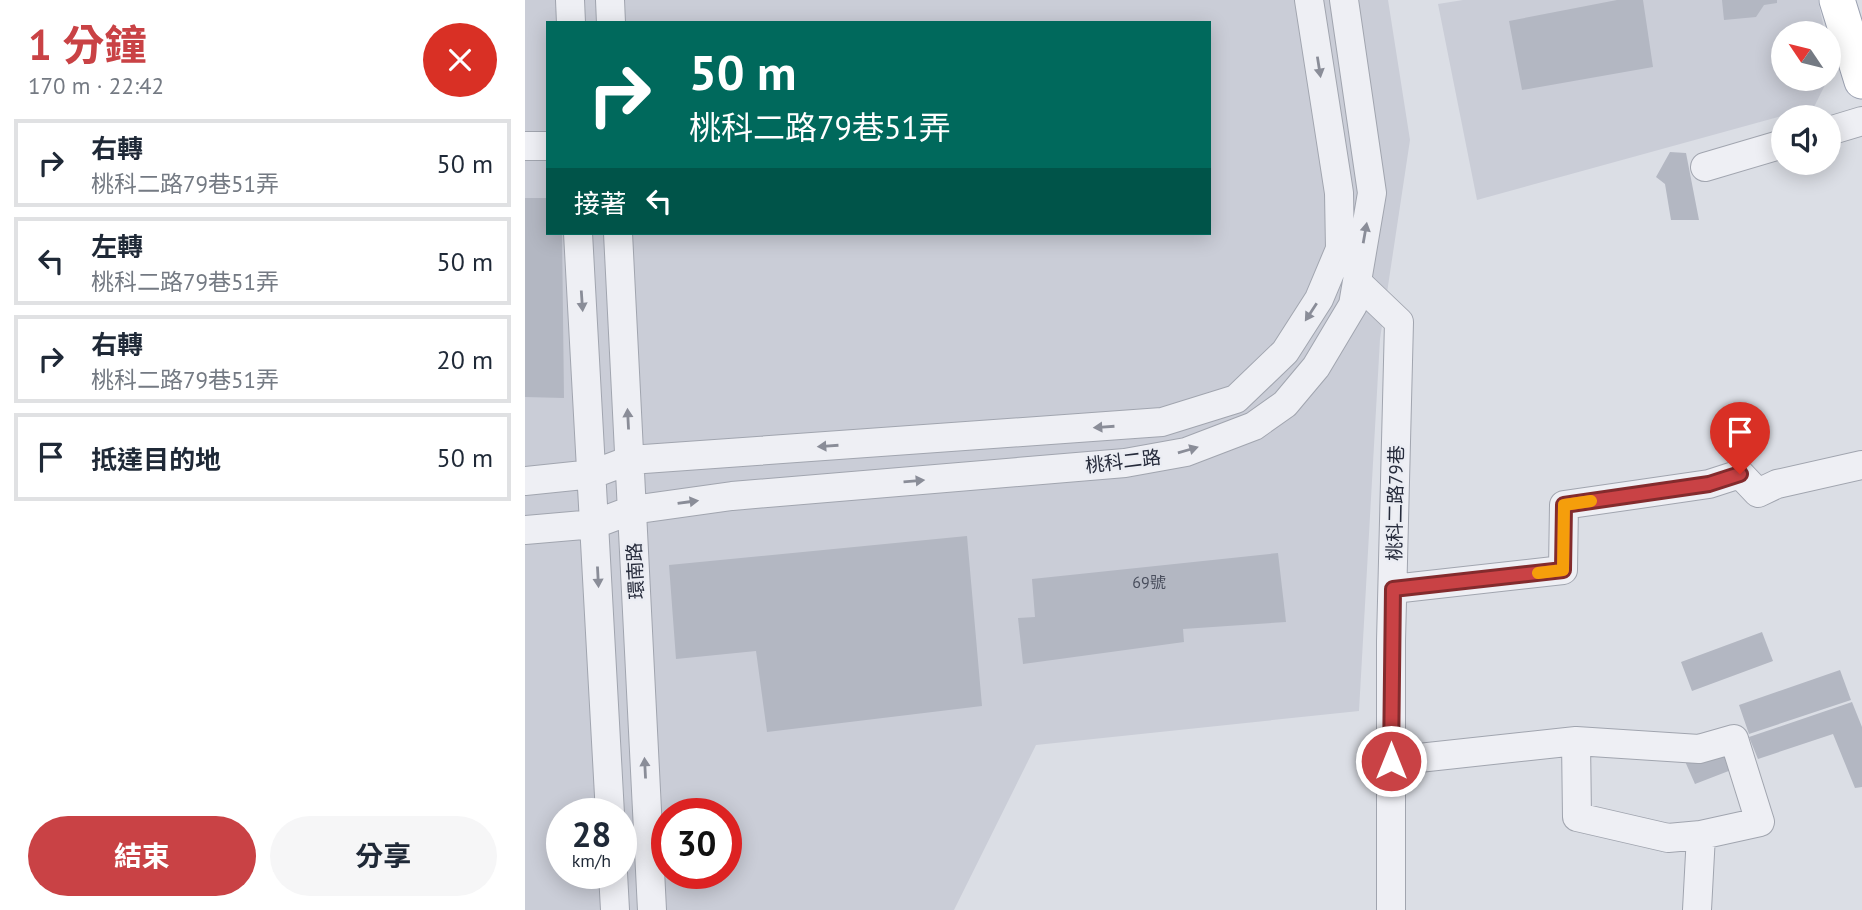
<!DOCTYPE html>
<html lang="zh-TW">
<head>
<meta charset="utf-8">
<style>
	:root { --surface:#fff; --page:#f6f6f7; --text:#1f2937; --muted:#747a83; --line:#e0e1e3; --accent:#c94245 }
	body { margin:0; font-family:"PT Sans","Noto Sans TC",sans-serif; background:var(--page); color:var(--text); height:100vh; display:flex; flex-direction:column; font-size:26px; white-space:nowrap }
	* { box-sizing:border-box; margin:0 }
	p { font-size:23px; color:var(--muted) }
	.icon { flex:none; width:38px; height:38px; fill:none; stroke:currentColor; stroke-width:2; stroke-linecap:round; stroke-linejoin:round }
	.map { position:relative; flex:1; overflow:hidden }
	.details { display:flex; flex-direction:column; background:var(--surface); width:525px }
	.details>* { flex:none }
	.banner { position:absolute; left:21px; top:21px; width:665px; height:214px; border-radius:0px; box-shadow:0 4px 18px #0003; background:#00695c; color:#fff; overflow:hidden }
	.needle { width:46px; rotate:305deg }
	.tools { position:absolute; left:1246px; top:21px; display:grid; gap:14px }
	.tools a { display:grid; place-items:center; width:70px; height:70px; border-radius:50%; background:var(--surface); box-shadow:0 4px 18px #0003; font-size:35px }
	.speed { position:absolute; left:21px; top:798px; display:flex; gap:14px; font-size:35px; font-weight:700; text-align:center }
	.speed>* { display:grid; place-content:center; width:91px; height:91px; border-radius:50%; background:var(--surface); box-shadow:0 4px 18px #0003; line-height:1 }
	.speed small { font-size:18px; font-weight:400 }
	.speed .limit { border:10px solid #d22; background:#fff; color:#111 }
	.pin { position:absolute; display:grid; place-items:center; width:60px; height:60px; color:#fff; margin:-72px -30px; border-radius:50% 50% 50% 0; rotate:-45deg; box-shadow:0 0 7px #0007 }
	.pin .icon { rotate:45deg }
	.me { position:absolute; width:77px; margin:-38px; rotate:0deg; stroke-linejoin:round; filter:drop-shadow(0 0 5px #0008) }
	.turn { display:flex; align-items:center; gap:24px; height:147px; padding:0 28px; font-size:32px }
	.turn .icon { width:91px; height:91px; stroke-width:2.5 }
	.turn b { display:block; font-size:49px; line-height:60px }
	.then { display:flex; align-items:center; height:66px; padding:0 28px; background:#0003; gap:14px; font-size:26px }
	.round { display:grid; place-items:center; flex:none; width:74px; height:74px; border-radius:37px; background:var(--page) }
	.head { display:flex; align-items:center; justify-content:space-between; height:119px; padding:0 28px }
	h1 { font-size:42px; font-weight:700; line-height:52px; color:var(--accent) }
	.primary-button { display:flex; gap:14px; margin-top:auto; padding:14px 28px }
	.primary-button a { flex:1; height:80px; border-radius:42px; background:var(--accent); color:#fff; font-size:28px; font-weight:700; line-height:80px; text-align:center }
	.primary-button a+a { background:var(--page); color:var(--text) }
	ul { padding:0; list-style:none }
	li { display:flex; align-items:center; gap:21px; height:88px; margin:0 14px 10px; padding:0 14px; border:4px solid var(--line); border-radius:0px }
	li div { flex:1 }
	li b { display:block; font-size:26px }
	li em { font-style:normal }
	main { display:flex; flex:1; min-height:0 }
	.map>svg:first-child { display:block }
	.built { fill:#cacdd7; fill-rule:evenodd }
	.building { fill:#b3b7c2 }
	.lines { fill:none; stroke-linecap:round; stroke-linejoin:round }
	.minor-casing { stroke:#a1a5af; stroke-width:30 }
	.major-casing { stroke:#9ba1b1; stroke-width:37 }
	.minor { stroke:#eeeff4; stroke-width:28 }
	.major { stroke:#fff; stroke-width:35 }
	.oneway { fill:#8a8d98 }
	.route-casing { stroke:#832b2d; stroke-width:18 }
	.route { stroke:#c94245; stroke-width:12 }
	.slow { stroke:#f59e0b; stroke-width:12 }
	.labels { text-anchor:middle; dominant-baseline:central; stroke-width:5; stroke-linejoin:round; paint-order:stroke }
	.number-label { font-size:16px; fill:#494e5d }
	.street-label { font-size:19px; fill:#262b3b; stroke:#ebedf3 }
</style>
</head>
<body>
<main>
<section class="details">
<div class="head"><div><h1>1 分鐘</h1><p>170 m · 22:42</p></div><a class="round" style="background:#d93025;color:#fff"><svg class="icon" aria-label="close" viewBox="0 0 24 24"><path d="M6 6l12 12M18 6L6 18"/></svg></a></div>
<ul>
<li><svg class="icon" aria-label="right" viewBox="0 0 24 24"><path d="M7 20v-9h11M14 6l5 5-5 5"/></svg><div><b>右轉</b><p>桃科二路79巷51弄</p></div><em>50 m</em></li>
<li><svg class="icon" aria-label="left" viewBox="0 0 24 24"><path d="M17 20v-9H6M10 6l-5 5 5 5"/></svg><div><b>左轉</b><p>桃科二路79巷51弄</p></div><em>50 m</em></li>
<li><svg class="icon" aria-label="right" viewBox="0 0 24 24"><path d="M7 20v-9h11M14 6l5 5-5 5"/></svg><div><b>右轉</b><p>桃科二路79巷51弄</p></div><em>20 m</em></li>
<li><svg class="icon" aria-label="arrive" viewBox="0 0 24 24"><path d="M6 21V4h12l-3 4 3 4H6"/></svg><div><b>抵達目的地</b></div><em>50 m</em></li>
</ul>
<div class="primary-button"><a>結束</a><a>分享</a></div>
</section>
<div class="map">
<svg width="1337" height="910" viewBox="0 0 1337 910">
	<rect width="100%" height="100%" fill="#dbdee5"/>
	<path class="built" d="M 0,0 L 863,0 L 885,140 L 855,339 L 834,711 L 511,745 L 429,910 L 0,910 ZM 23,23 L 684,23 L 684,233 L 23,233 ZM 37,814 L 96,814 L 96,873 L 37,873 ZM 142,814 L 201,814 L 201,873 L 142,873 Z
		M 938,0 L 1293,0 L 1300,33 L 1258,33 L 1258,79 L 1303,79 L 1289,107 L 952,200 L 913,4 Z"/>
	<path class="building" d="M 1092,0 L 1118,0 L 1128,67 L 997,90 L 984,21 Z
		M 1197,0 L 1252,0 L 1252,3 L 1239,5 L 1231,17 L 1199,20 Z
		M 1145,152 L 1161,153 L 1174,220 L 1146,220 L 1140,184 L 1131,177 Z
		M 0,198 L 23,198 L 23,233 L 37,233 L 39,398 L 0,397 Z
		M 442,536 L 457,706 L 242,732 L 231,651 L 151,659 L 144,565 Z
		M 753,553 L 761,622 L 658,629 L 659,642 L 498,664 L 493,618 L 510,617 L 507,579 Z
		M 1237,632 L 1248,661 L 1167,691 L 1156,662 Z
		M 1315,670 L 1326,700 L 1224,734 L 1214,705 Z
		M 1327,702 L 1337,727 L 1337,787 L 1330,788 L 1308,734 L 1233,759 L 1224,737 Z
		M 1204,741 L 1214,767 L 1170,784 L 1159,759 Z"/>
	<g class="lines">
		<defs>
			<path id="minor" d="M 45,0 L 46,23
				M 85,0 L 86,23
				M 1304,131 L 1337,121
				M 0,146 L 23,146
				M 1180,167 L 1258,144
				M 53,233 L 85,814
				M 93,233 L 127,910
				M 832,282 L 874,322 L 866,641 L 866,910
				M 0,481 L 68,474 L 105,460 L 637,422 L 711,399 L 760,352 L 794,299 L 815,249 L 814,193 L 784,0
				M 0,530 L 70,524 L 107,510 L 207,496 L 600,463 L 661,452 L 729,426 L 760,404 L 791,367 L 828,305 L 847,193 L 819,0
				M 868,589 L 1038,570 L 1039,505 L 1184,484 L 1215,474 L 1233,493 L 1252,484 L 1337,465
				M 866,761 L 1051,741 L 1174,749 L 1209,739 L 1235,822 L 1176,835 L 1143,838 L 1052,817 L 1051,741
				M 88,873 L 90,910
				M 1172,910 L 1176,835"/>
			<path id="major" d="M 1312,0 L 1337,81"/>
		</defs>
		<use href="#minor" class="minor-casing"/>
		<use href="#major" class="major-casing"/>
		<use href="#minor" class="minor"/>
		<use href="#major" class="major"/>
	</g>
	<defs><path id="oneway-solid" d="M-6-.8H1V-3.2L6.5 0L1 3.2V.8H-6Z" transform="scale(1.75)"/></defs>
	<g class="oneway">
		<use href="#oneway-solid" transform="translate(794 67) rotate(81)"/>
		<use href="#oneway-solid" transform="translate(840 233) rotate(-80)"/>
		<use href="#oneway-solid" transform="translate(57 301) rotate(86)"/>
		<use href="#oneway-solid" transform="translate(786 312) rotate(123)"/>
		<use href="#oneway-solid" transform="translate(103 419) rotate(-93)"/>
		<use href="#oneway-solid" transform="translate(579 427) rotate(176)"/>
		<use href="#oneway-solid" transform="translate(303 446) rotate(176)"/>
		<use href="#oneway-solid" transform="translate(663 450) rotate(-16)"/>
		<use href="#oneway-solid" transform="translate(389 481) rotate(-5)"/>
		<use href="#oneway-solid" transform="translate(163 502) rotate(-8)"/>
		<use href="#oneway-solid" transform="translate(73 577) rotate(87)"/>
		<use href="#oneway-solid" transform="translate(120 768) rotate(-93)"/>
	</g>
	<g class="lines">
		<defs>
			<path id="route" d="M 866,761 L 868,589 L 1038,570 L 1039,505 L 1184,484 L 1215,474"/>
		</defs>
		<use href="#route" class="route-casing"/>
		<use href="#route" class="route"/>
		<path class="slow" d="M 1013,573 L 1038,570 L 1039,505 L 1066,501"/>
	</g>
	<g class="labels">
		<g class="number-label">
			<text x="624" y="582">69號</text>
		</g>
		<g class="street-label">
			<text transform="translate(598 461) rotate(-7)">桃科二路</text>
			<text transform="translate(870 503) rotate(-89)">桃科二路79巷</text>
			<text transform="translate(110 571) rotate(-93)">環南路</text>
		</g>
	</g>
</svg>
<div class="tools">
<a><svg class="needle" viewBox="-14 -14 28 28"><path d="M0-13l5 13h-10z" fill="#e53935"/><path d="M0 13l5-13h-10z" fill="#747a83"/></svg></a>
<a><svg class="icon" aria-label="sound" viewBox="0 0 24 24"><path d="M4 9h4l5-4v14l-5-4H4zM17 9q2 3 0 6"/></svg></a>
</div>
<div class="speed"><div>28<small>km/h</small></div><div class="limit">30</div></div>
<div class="pin" style="left:1215px;top:474px;background:#d93025"><svg class="icon" aria-label="arrive" viewBox="0 0 24 24"><path d="M6 21V4h12l-3 4 3 4H6"/></svg></div>
<svg class="me" style="left:866px;top:761px" viewBox="-20 -20 40 40"><circle r="17" fill="#c94245" stroke="#fff" stroke-width="3"/><path d="M0-11L8 9 0 5-8 9z" fill="#fff"/></svg>
<div class="banner">
<div class="turn"><svg class="icon" aria-label="right" viewBox="0 0 24 24"><path d="M7 20v-9h11M14 6l5 5-5 5"/></svg><div><b>50 m</b>桃科二路79巷51弄</div></div>
<div class="then">接著<svg class="icon" aria-label="left" viewBox="0 0 24 24"><path d="M17 20v-9H6M10 6l-5 5 5 5"/></svg></div>
</div>
</div>
</main>
</body>
</html>
